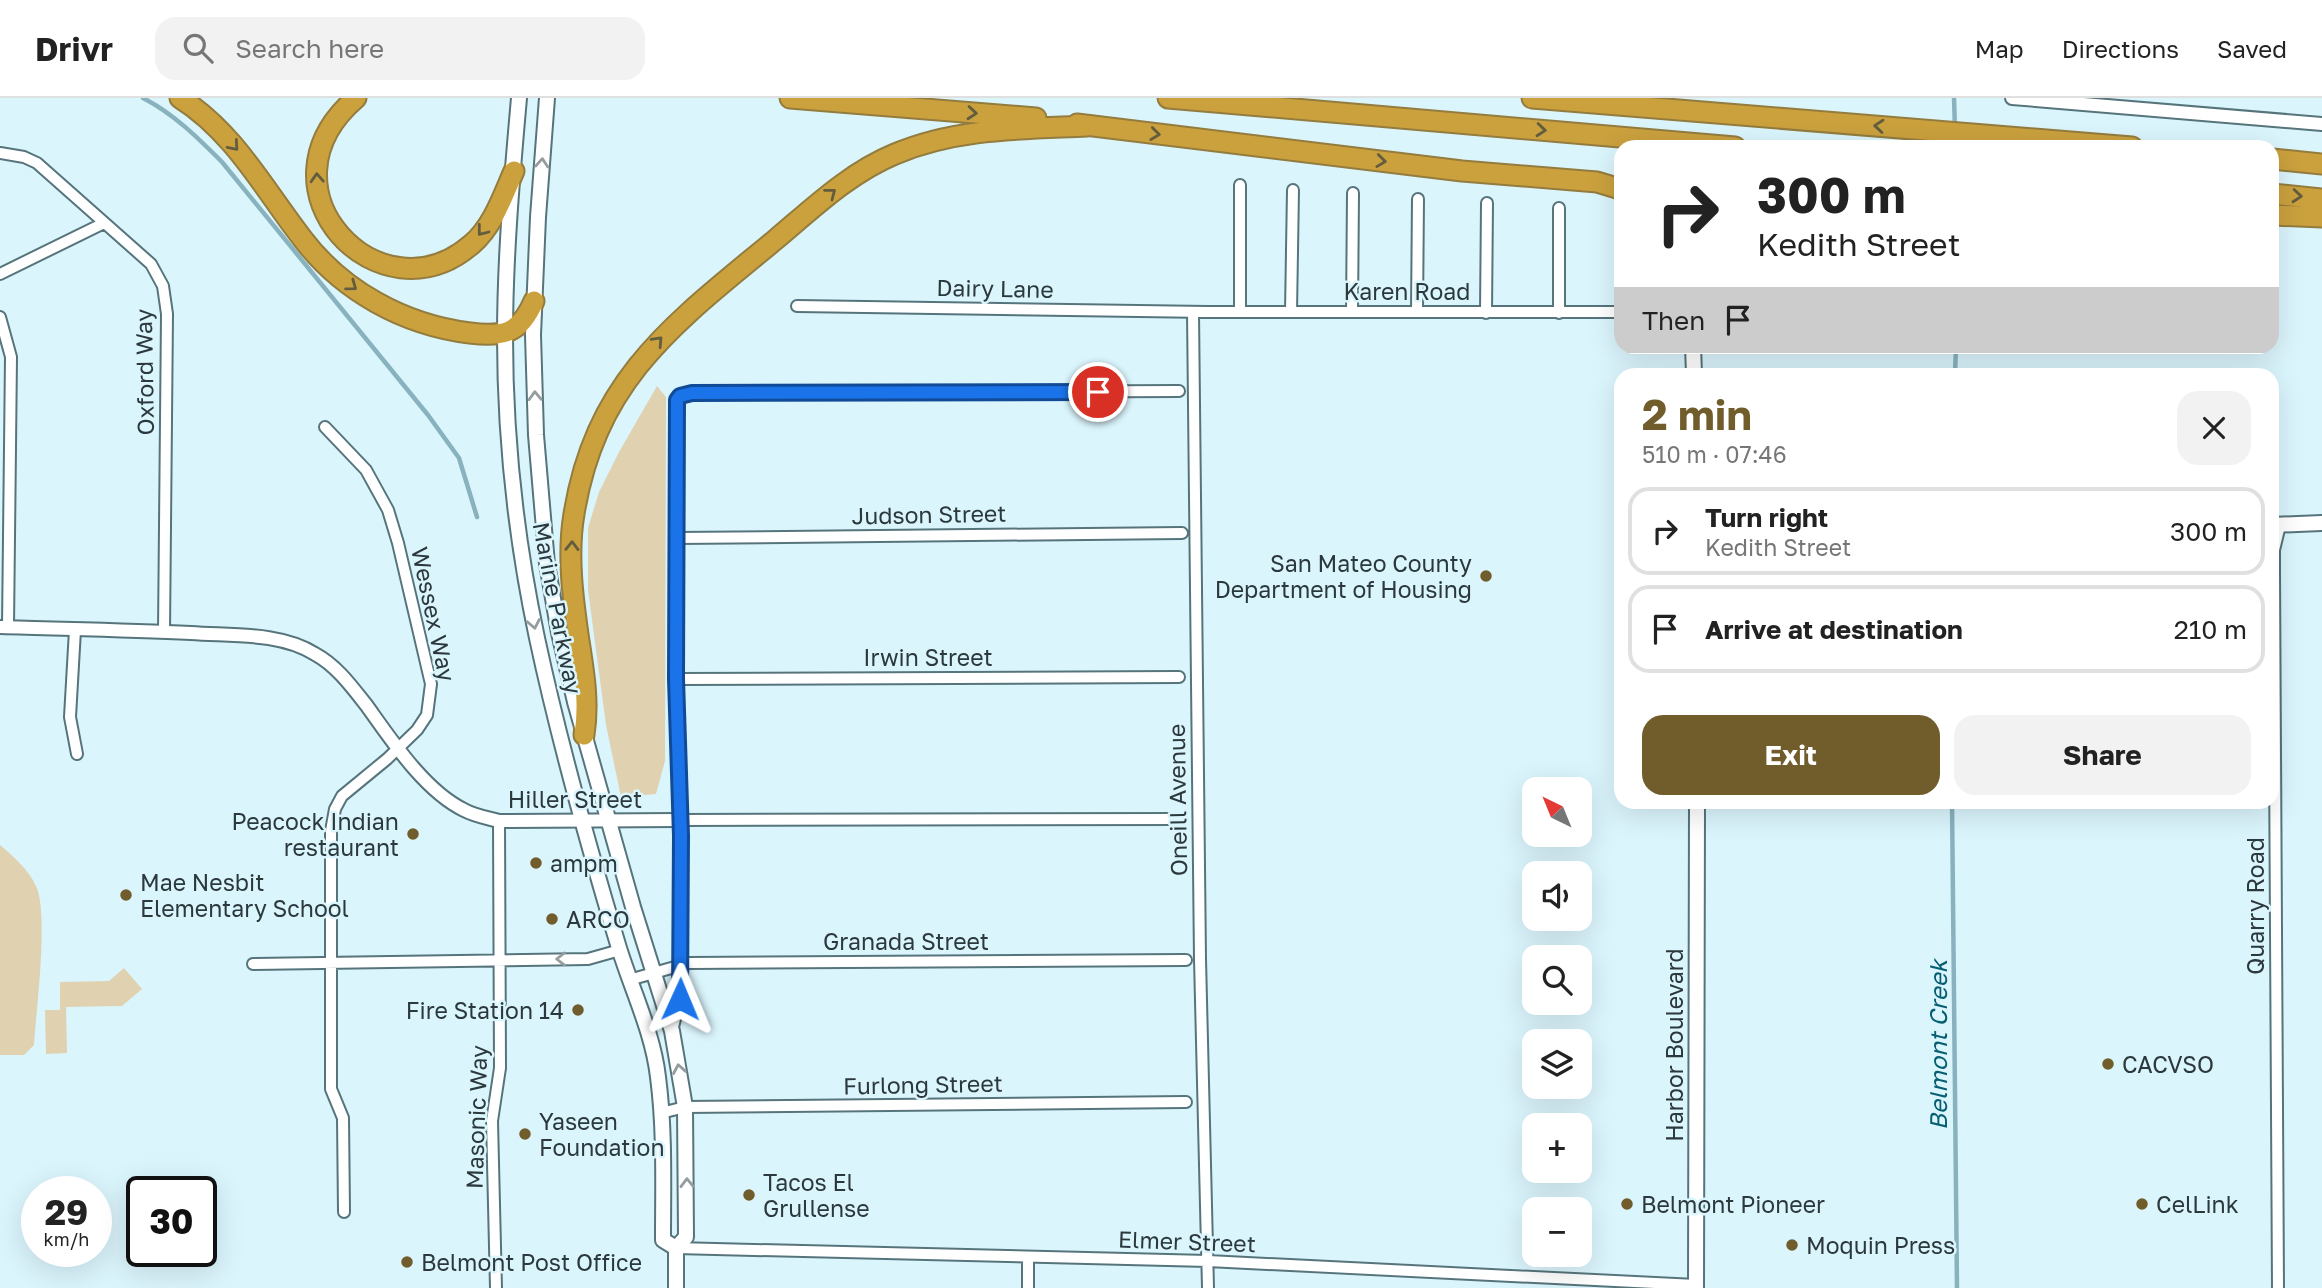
<!DOCTYPE html>
<html lang="en">
<head>
<meta charset="utf-8">
<style>
	:root { --surface:#fff; --page:#f2f2f2; --text:#222; --muted:#767676; --line:#e0e0e0; --accent:#715c2b }
	body { margin:0; font-family:"Golos Text",sans-serif; background:var(--page); color:var(--text); height:100vh; display:flex; flex-direction:column; font-size:26px; white-space:nowrap }
	* { box-sizing:border-box; margin:0 }
	p { font-size:23px; color:var(--muted) }
	.icon { flex:none; width:38px; height:38px; fill:none; stroke:currentColor; stroke-width:2; stroke-linecap:round; stroke-linejoin:round }
	.map { position:relative; flex:1; overflow:hidden }
	.panel { position:absolute; left:1614px; top:270px; width:665px; height:441px; display:flex; flex-direction:column; background:var(--surface); border-radius:21px; box-shadow:0 7px 28px #0002 }
	.panel>* { flex:none }
	.banner { position:absolute; left:1614px; top:42px; width:665px; height:214px; border-radius:21px; box-shadow:0 7px 28px #0002; background:#fff; color:var(--text); overflow:hidden }
	.needle { width:46px; rotate:317deg }
	.tools { position:absolute; left:1522px; top:679px; display:grid; gap:14px }
	.tools a { display:grid; place-items:center; width:70px; height:70px; border-radius:14px; background:var(--surface); box-shadow:0 7px 28px #0002; font-size:35px }
	.speed { position:absolute; left:21px; top:1078px; display:flex; gap:14px; font-size:35px; font-weight:700; text-align:center }
	.speed>* { display:grid; place-content:center; width:91px; height:91px; border-radius:50%; background:var(--surface); box-shadow:0 7px 28px #0002; line-height:1 }
	.speed small { font-size:18px; font-weight:400 }
	.speed .limit { border:4px solid #111; border-radius:10px; background:#fff; color:#111 }
	.pin { position:absolute; display:grid; place-items:center; width:60px; height:60px; color:#fff; margin:-30px; border:4px solid #fff; border-radius:50%; box-shadow:0 2px 7px #0007 }
	.me { position:absolute; width:77px; margin:-38px; rotate:1deg; stroke-linejoin:round; filter:drop-shadow(0 0 5px #0008) }
	.turn { display:flex; align-items:center; gap:24px; height:147px; padding:0 28px; font-size:32px }
	.turn .icon { width:91px; height:91px; stroke-width:2.5 }
	.turn b { display:block; font-size:49px; line-height:60px }
	.then { display:flex; align-items:center; height:66px; padding:0 28px; background:#0003; gap:14px; font-size:26px }
	.round { display:grid; place-items:center; flex:none; width:74px; height:74px; border-radius:21px; background:var(--page) }
	.summary { display:flex; align-items:center; justify-content:space-between; height:119px; padding:0 28px }
	h1 { font-size:42px; font-weight:700; line-height:52px; color:var(--accent) }
	.primary-button { display:flex; gap:14px; margin-top:auto; padding:14px 28px }
	.primary-button a { flex:1; height:80px; border-radius:21px; background:var(--accent); color:#fff; font-size:28px; font-weight:700; line-height:80px; text-align:center }
	.primary-button a+a { background:var(--page); color:var(--text) }
	ul { padding:0; list-style:none }
	li { display:flex; align-items:center; gap:21px; height:88px; margin:0 14px 10px; padding:0 14px; border:4px solid var(--line); border-radius:21px }
	li div { flex:1 }
	li b { display:block; font-size:26px }
	li em { font-style:normal }
	header { display:flex; align-items:center; gap:42px; box-sizing:border-box; height:98px; padding:0 35px; background:var(--surface); border-bottom:2px solid var(--line) }
	header strong { font-size:33px }
	nav { display:flex; gap:38px; margin-inline-start:auto; font-size:24px }
	.search { width:490px; height:63px; background:var(--page); display:flex; align-items:center; gap:18px; box-sizing:border-box; padding:0 24px; border-radius:21px; color:var(--muted); font-size:26px }
	.map>svg:first-child { display:block }
	.green { fill:#e0d1b1 }
	.lines { fill:none; stroke-linecap:round; stroke-linejoin:round }
	.stream { stroke:#88b3be; stroke-width:4.5 }
	.minor-casing { stroke:#56747c; stroke-width:14 }
	.tertiary-casing { stroke:#56747c; stroke-width:16 }
	.secondary-casing { stroke:#56747c; stroke-width:18 }
	.motorway-casing { stroke:#937c3d; stroke-width:23 }
	.minor { stroke:#fff; stroke-width:10 }
	.tertiary { stroke:#fff; stroke-width:12 }
	.secondary { stroke:#fff; stroke-width:14 }
	.motorway { stroke:#cba13e; stroke-width:19 }
	.oneway { stroke:#635d3d }
	.oneway2 { stroke:#959c9e }
	.route-casing { stroke:#114b97; stroke-width:18 }
	.route { stroke:#1a73e8; stroke-width:12 }
	.poi-dot { fill:#715c2b; stroke:#dbf5fd; stroke-width:2.5 }
	.labels { text-anchor:middle; dominant-baseline:central; stroke-width:5; stroke-linejoin:round; paint-order:stroke }
	.street-label { font-size:23px; fill:#2b383c; stroke:#dbf5fd }
	.poi-label { font-size:23px; fill:#2b383c; stroke:#dbf5fd; text-anchor:start }
	.water-label { font-size:24px; font-style:italic; fill:#065f71; stroke:#dbf5fd }
</style>
</head>
<body>
<header>
<strong>Drivr</strong>
<div class="search"><svg class="icon" aria-label="search" viewBox="0 0 24 24"><circle cx="10" cy="10" r="6"/><path d="M15 15l6 6"/></svg>Search here</div>
<nav><a>Map</a><a>Directions</a><a>Saved</a></nav>
</header>
<div class="map">
<svg width="2322" height="1190" viewBox="0 0 2322 1190">
	<rect width="100%" height="100%" fill="#dbf5fd"/>
	<path class="green" d="M 657,288 L 666,299 L 665,663 L 656,696 L 621,699 L 606,627 L 588,492 L 588,430 L 599,394 L 619,354 Z
		M 0,747 C 14,759 28,771 36,788 C 49,815 36,913 34,947 L 24,957 L 0,957 Z
		M 124,870 L 142,891 L 122,908 L 66,909 L 67,955 L 46,956 L 45,912 L 60,912 L 60,884 L 109,883 Z"/>
	<g class="lines">
		<path class="stream" d="M 143,0 C 174,16 197,39 222,64 L 428,317 L 459,360 L 477,419
			M 1954,0 L 1955,31
			M 1955,276 L 1956,248
			M 1952,704 L 1957,1190"/>
		<defs>
			<path id="minor" d="M 0,55 L 24,59 L 37,65 L 151,166 L 163,188 L 167,216 L 164,534
				M 0,176 L 104,125
				M 797,208 L 1208,214 L 1620,214
				M 1193,214 L 1200,861 L 1208,1190
				M 1240,214 L 1240,87
				M 1291,214 L 1293,92
				M 1352,214 L 1353,95
				M 1417,214 L 1418,101
				M 1486,215 L 1487,105
				M 1559,215 L 1559,110
				M 0,219 L 11,259 L 8,529
				M 325,329 L 366,372 L 388,412 L 398,445 L 431,586 L 427,617 L 417,632 L 387,661 L 342,698 L 335,711 L 331,733 L 331,991 L 343,1020 L 344,1114
				M 677,440 L 1182,435
				M 75,532 L 70,619 L 77,656
				M 676,581 L 1179,579
				M 680,722 L 1181,721
				M 253,866 L 588,861 L 620,852
				M 629,882 L 689,865 L 1186,862
				M 672,933 L 680,901 L 680,866 L 681,741 L 676,581 L 676,307 C 678,298 683,296 692,295 L 1179,293
				M 661,1015 L 685,1009 L 1186,1004
				M 676,1150 L 1208,1163 L 1696,1187
				M 496,1190 L 492,1023 L 500,970 L 499,723
				M 1028,1190 L 1028,1160
				M 2278,1190 L 2274,474 L 2274,452 L 2280,427"/>
			<path id="tertiary" d="M 2012,0 L 2322,26
				M 0,529 C 64,531 127,532 191,535 C 231,538 280,534 315,556 C 337,568 352,589 367,608 C 392,643 425,693 464,712 C 475,718 488,720 499,723 L 680,722"/>
			<path id="secondary" d="M 519,0 C 512,79 505,159 505,239 C 505,340 516,441 537,540 C 559,643 589,750 619,850 C 632,892 653,935 658,979 C 665,1032 663,1088 663,1142 L 676,1150
				M 547,0 L 538,119 L 533,237 L 536,337 L 547,466 L 559,535 L 575,604 L 633,809 L 672,933 L 685,1009 L 686,1139 L 676,1150 L 676,1190
				M 1693,248 L 1694,276
				M 2272,427 L 2322,425
				M 1696,1190 L 1697,704"/>
			<path id="motorway" d="M 180,0 C 234,34 264,91 302,140 C 342,193 404,227 470,235 C 503,239 520,236 534,203
				M 356,0 C 250,91 381,226 472,146 C 493,128 503,98 514,73
				M 790,0 L 1036,20
				M 1168,0 L 1735,49
				M 1532,0 L 2132,49
				M 1077,26 L 1462,73 L 1597,84 L 1620,91
				M 2272,61 L 2322,66
				M 2272,96 L 2322,101
				M 2272,117 L 2322,119
				M 584,637 C 589,605 584,575 579,543 C 573,502 567,457 574,416 C 596,280 676,224 775,142 C 812,111 849,75 895,56 C 956,30 1022,31 1087,28"/>
		</defs>
		<use href="#minor" class="minor-casing"/>
		<use href="#tertiary" class="tertiary-casing"/>
		<use href="#secondary" class="secondary-casing"/>
		<use href="#motorway" class="motorway-casing"/>
		<use href="#minor" class="minor"/>
		<use href="#tertiary" class="tertiary"/>
		<use href="#secondary" class="secondary"/>
		<use href="#motorway" class="motorway"/>
	</g>
	<defs><path id="oneway-chevron" d="M-2-3.5L2.5 0L-2 3.5" fill="none" stroke-width="1.6" stroke-linecap="round" stroke-linejoin="round" transform="scale(1.75)"/></defs>
	<g class="oneway">
		<use href="#oneway-chevron" transform="translate(972 15) rotate(5)"/>
		<use href="#oneway-chevron" transform="translate(1879 28) rotate(-175)"/>
		<use href="#oneway-chevron" transform="translate(1541 32) rotate(5)"/>
		<use href="#oneway-chevron" transform="translate(1155 36) rotate(7)"/>
		<use href="#oneway-chevron" transform="translate(234 48) rotate(49)"/>
		<use href="#oneway-chevron" transform="translate(1381 63) rotate(7)"/>
		<use href="#oneway-chevron" transform="translate(317 80) rotate(-93)"/>
		<use href="#oneway-chevron" transform="translate(831 95) rotate(-38)"/>
		<use href="#oneway-chevron" transform="translate(2297 98) rotate(5)"/>
		<use href="#oneway-chevron" transform="translate(482 133) rotate(128)"/>
		<use href="#oneway-chevron" transform="translate(352 188) rotate(36)"/>
		<use href="#oneway-chevron" transform="translate(658 243) rotate(-47)"/>
		<use href="#oneway-chevron" transform="translate(572 448) rotate(-89)"/>
	</g>
	<g class="oneway2">
		<use href="#oneway-chevron" transform="translate(542 65) rotate(-86)"/>
		<use href="#oneway-chevron" transform="translate(535 298) rotate(-92)"/>
		<use href="#oneway-chevron" transform="translate(534 526) rotate(79)"/>
		<use href="#oneway-chevron" transform="translate(561 861) rotate(-180)"/>
		<use href="#oneway-chevron" transform="translate(679 971) rotate(-100)"/>
		<use href="#oneway-chevron" transform="translate(687 1085) rotate(-91)"/>
	</g>
	<g class="lines">
		<defs>
			<path id="route" d="M 680,901 L 681,738 L 676,581 L 677,302 L 680,298 L 692,295 L 1098,294"/>
		</defs>
		<use href="#route" class="route-casing"/>
		<use href="#route" class="route"/>
	</g>
	<g class="poi-dot">
		<circle cx="1486" cy="478" r="7"/>
		<circle cx="413" cy="736" r="7"/>
		<circle cx="536" cy="765" r="7"/>
		<circle cx="126" cy="797" r="7"/>
		<circle cx="552" cy="821" r="7"/>
		<circle cx="578" cy="912" r="7"/>
		<circle cx="2108" cy="966" r="7"/>
		<circle cx="525" cy="1036" r="7"/>
		<circle cx="749" cy="1097" r="7"/>
		<circle cx="1627" cy="1106" r="7"/>
		<circle cx="2142" cy="1106" r="7"/>
		<circle cx="1792" cy="1147" r="7"/>
		<circle cx="407" cy="1164" r="7"/>
	</g>
	<g class="labels">
		<g class="street-label">
			<text transform="translate(995 190) rotate(1)">Dairy Lane</text>
			<text x="1407" y="193">Karen Road</text>
			<text transform="translate(144 274) rotate(-91)">Oxford Way</text>
			<text transform="translate(929 416) rotate(-1)">Judson Street</text>
			<text transform="translate(558 510) rotate(79)">Marine Parkway</text>
			<text transform="translate(434 516) rotate(78)">Wessex Way</text>
			<text x="928" y="559">Irwin Street</text>
			<text x="575" y="701">Hiller Street</text>
			<text transform="translate(1177 702) rotate(-91)">Oneill Avenue</text>
			<text transform="translate(2255 808) rotate(-90)">Quarry Road</text>
			<text x="906" y="843">Granada Street</text>
			<text transform="translate(1674 947) rotate(-90)">Harbor Boulevard</text>
			<text transform="translate(923 986) rotate(-1)">Furlong Street</text>
			<text transform="translate(476 1019) rotate(-88)">Masonic Way</text>
			<text transform="translate(1187 1143) rotate(2)">Elmer Street</text>
		</g>
		<g class="poi-label">
			<text x="1472" y="465" text-anchor="end">San Mateo County<tspan x="1472" dy="26">Department of Housing</tspan></text>
			<text x="399" y="723" text-anchor="end">Peacock Indian<tspan x="399" dy="26">restaurant</tspan></text>
			<text x="550" y="765">ampm</text>
			<text x="140" y="784">Mae Nesbit<tspan x="140" dy="26">Elementary School</tspan></text>
			<text x="566" y="821">ARCO</text>
			<text x="564" y="912" text-anchor="end">Fire Station 14</text>
			<text x="2122" y="966">CACVSO</text>
			<text x="539" y="1023">Yaseen<tspan x="539" dy="26">Foundation</tspan></text>
			<text x="763" y="1084">Tacos El<tspan x="763" dy="26">Grullense</tspan></text>
			<text x="1641" y="1106">Belmont Pioneer</text>
			<text x="2156" y="1106">CelLink</text>
			<text x="1806" y="1147">Moquin Press</text>
			<text x="421" y="1164">Belmont Post Office</text>
		</g>
		<g class="water-label">
			<text transform="translate(1937 947) rotate(-90)">Belmont Creek</text>
		</g>
	</g>
</svg>
<div class="tools">
<a><svg class="needle" viewBox="-14 -14 28 28"><path d="M0-13l5 13h-10z" fill="#e53935"/><path d="M0 13l5-13h-10z" fill="#767676"/></svg></a>
<a><svg class="icon" aria-label="sound" viewBox="0 0 24 24"><path d="M4 9h4l5-4v14l-5-4H4zM17 9q2 3 0 6"/></svg></a>
<a><svg class="icon" aria-label="search" viewBox="0 0 24 24"><circle cx="10" cy="10" r="6"/><path d="M15 15l6 6"/></svg></a>
<a><svg class="icon" aria-label="layers" viewBox="0 0 24 24"><path d="M12 4l9 5-9 5-9-5zM3 14l9 5 9-5"/></svg></a>
<a>+</a>
<a>−</a>
</div>
<div class="speed"><div>29<small>km/h</small></div><div class="limit">30</div></div>
<div class="pin" style="left:1098px;top:294px;background:#d93025"><svg class="icon" aria-label="arrive" viewBox="0 0 24 24"><path d="M6 21V4h12l-3 4 3 4H6"/></svg></div>
<svg class="me" style="left:680px;top:901px" viewBox="-20 -20 40 40"><path d="M0-17L14 15 0 8-14 15z" fill="#1a73e8" stroke="#fff" stroke-width="4"/></svg>
<div class="banner">
<div class="turn"><svg class="icon" aria-label="right" viewBox="0 0 24 24"><path d="M7 20v-9h11M14 6l5 5-5 5"/></svg><div><b>300 m</b>Kedith Street</div></div>
<div class="then">Then<svg class="icon" aria-label="arrive" viewBox="0 0 24 24"><path d="M6 21V4h12l-3 4 3 4H6"/></svg></div>
</div>
<section class="panel">
<div class="summary"><div><h1>2 min</h1><p>510 m · 07:46</p></div><a class="round"><svg class="icon" aria-label="close" viewBox="0 0 24 24"><path d="M6 6l12 12M18 6L6 18"/></svg></a></div>
<ul>
<li><svg class="icon" aria-label="right" viewBox="0 0 24 24"><path d="M7 20v-9h11M14 6l5 5-5 5"/></svg><div><b>Turn right</b><p>Kedith Street</p></div><em>300 m</em></li>
<li><svg class="icon" aria-label="arrive" viewBox="0 0 24 24"><path d="M6 21V4h12l-3 4 3 4H6"/></svg><div><b>Arrive at destination</b></div><em>210 m</em></li>
</ul>
<div class="primary-button"><a>Exit</a><a>Share</a></div>
</section>
</div>
</body>
</html>
